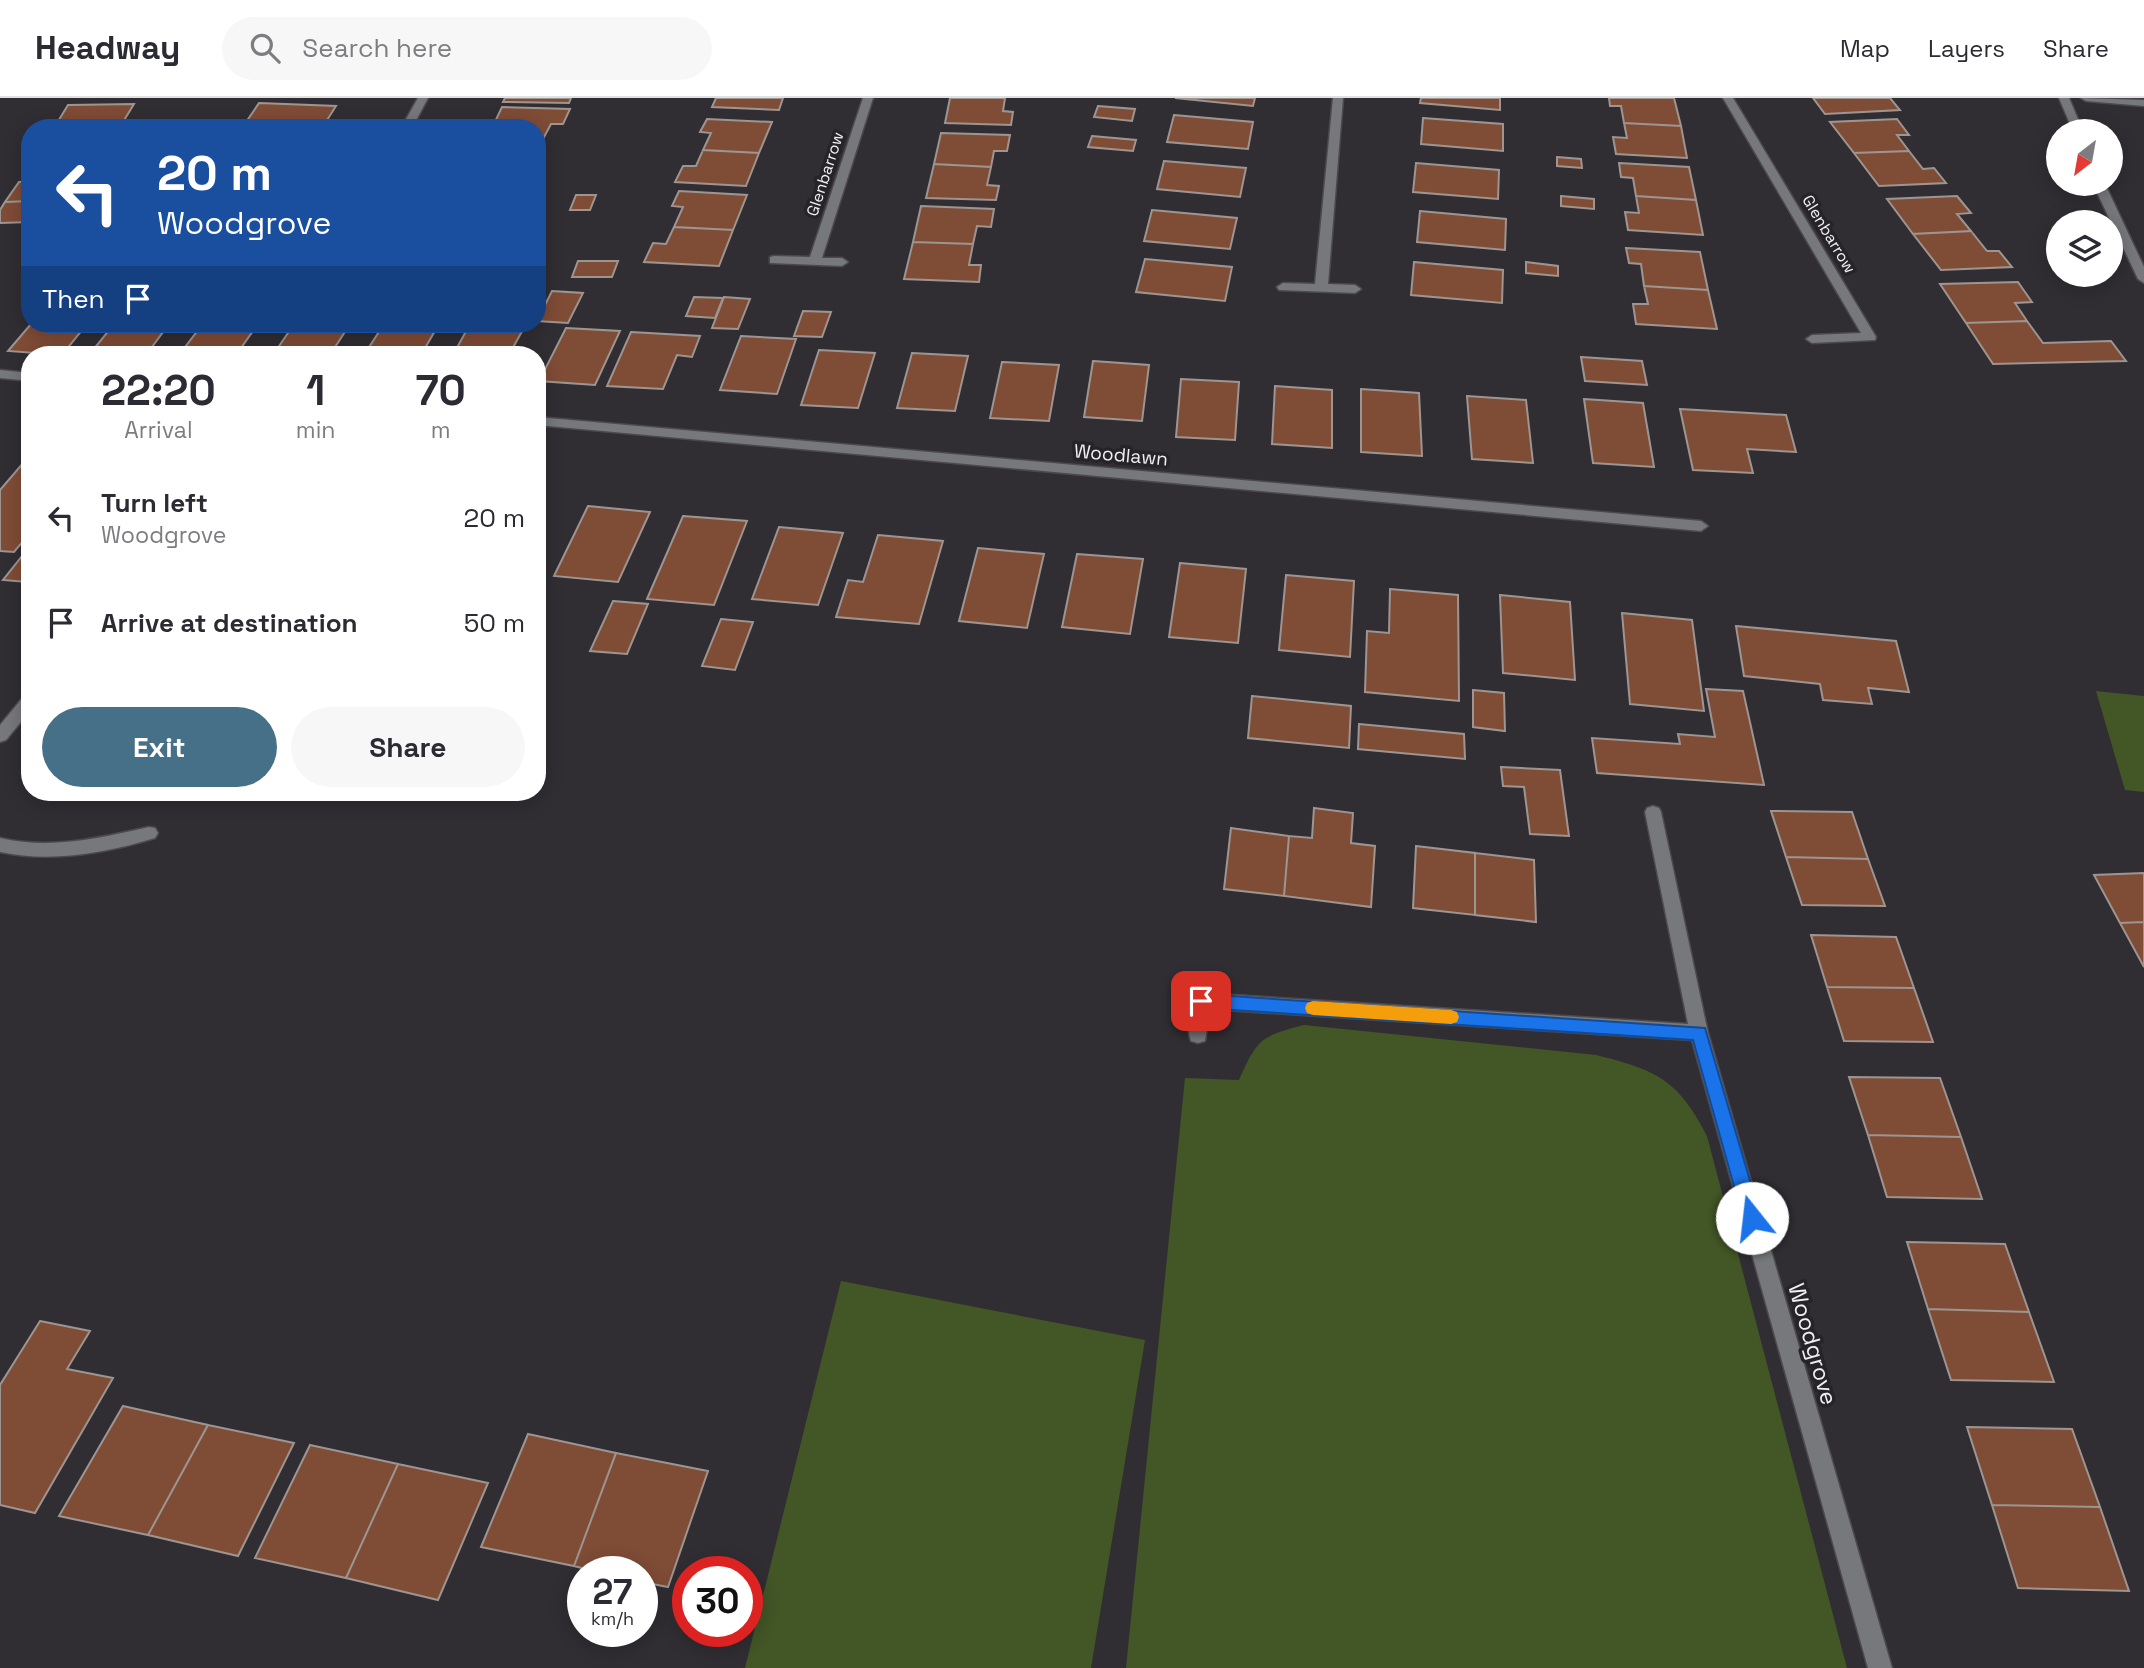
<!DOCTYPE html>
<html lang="en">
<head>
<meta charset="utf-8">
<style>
	:root { --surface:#fff; --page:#f7f7f7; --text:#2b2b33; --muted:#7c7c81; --line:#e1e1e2; --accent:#467088 }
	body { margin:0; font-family:"Space Grotesk",sans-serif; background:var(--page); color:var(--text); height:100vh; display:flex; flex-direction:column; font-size:26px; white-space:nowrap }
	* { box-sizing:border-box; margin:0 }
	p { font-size:23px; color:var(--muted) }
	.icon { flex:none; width:38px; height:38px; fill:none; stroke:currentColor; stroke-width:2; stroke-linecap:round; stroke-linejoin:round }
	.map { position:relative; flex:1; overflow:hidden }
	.side { position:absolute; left:21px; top:248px; width:525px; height:455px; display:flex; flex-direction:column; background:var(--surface); border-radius:28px; box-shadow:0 4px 18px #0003 }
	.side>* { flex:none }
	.top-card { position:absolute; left:21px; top:21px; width:525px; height:214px; border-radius:28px; box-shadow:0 4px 18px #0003; background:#1a4fa0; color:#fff; overflow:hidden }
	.needle { width:46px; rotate:211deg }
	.buttons { position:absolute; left:2046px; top:21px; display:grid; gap:14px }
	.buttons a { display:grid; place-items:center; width:77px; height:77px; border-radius:50%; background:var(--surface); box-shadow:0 4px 18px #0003; font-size:35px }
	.speed { position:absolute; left:567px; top:1458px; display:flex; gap:14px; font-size:35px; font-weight:700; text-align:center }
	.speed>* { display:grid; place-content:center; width:91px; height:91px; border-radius:50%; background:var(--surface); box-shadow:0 4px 18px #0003; line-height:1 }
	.speed small { font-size:18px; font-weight:400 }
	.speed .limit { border:10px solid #d22; background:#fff; color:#111 }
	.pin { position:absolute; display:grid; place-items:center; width:60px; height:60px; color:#fff; margin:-30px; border-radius:14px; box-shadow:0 4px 10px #0006 }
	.me { position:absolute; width:77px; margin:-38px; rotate:344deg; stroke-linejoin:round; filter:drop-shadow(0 0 5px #0008) }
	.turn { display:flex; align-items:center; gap:24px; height:147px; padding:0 21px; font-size:32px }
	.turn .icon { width:91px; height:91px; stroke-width:2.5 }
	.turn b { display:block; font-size:49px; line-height:60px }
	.then { display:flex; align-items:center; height:66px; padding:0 21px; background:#0003; gap:14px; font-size:26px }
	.eta { display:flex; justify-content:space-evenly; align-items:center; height:119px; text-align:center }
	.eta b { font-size:42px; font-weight:800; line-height:49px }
	.action { display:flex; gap:14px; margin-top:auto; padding:14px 21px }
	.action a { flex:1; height:80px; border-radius:42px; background:var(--accent); color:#fff; font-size:28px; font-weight:800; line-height:80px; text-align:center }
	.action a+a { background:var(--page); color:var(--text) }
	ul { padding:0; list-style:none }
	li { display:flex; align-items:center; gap:21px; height:105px; padding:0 21px }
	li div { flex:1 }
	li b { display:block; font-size:26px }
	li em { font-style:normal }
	header { display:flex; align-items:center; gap:42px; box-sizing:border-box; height:98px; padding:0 35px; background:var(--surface); border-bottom:2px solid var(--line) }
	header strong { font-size:33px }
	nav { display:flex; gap:38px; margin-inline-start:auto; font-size:24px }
	.search { width:490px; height:63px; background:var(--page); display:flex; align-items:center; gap:18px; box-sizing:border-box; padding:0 24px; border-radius:38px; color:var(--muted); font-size:26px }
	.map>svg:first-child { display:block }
	.green { fill:#425626 }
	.building { fill:#7f4c36; stroke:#9d9592; stroke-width:2 }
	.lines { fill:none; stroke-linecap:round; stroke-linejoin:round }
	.minor-casing { stroke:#4c494e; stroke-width:3 }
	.minor { fill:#77787b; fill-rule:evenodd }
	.route { fill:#1a73e8; stroke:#114b97; stroke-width:2 }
	.slow { fill:#f59e0b }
	.labels { text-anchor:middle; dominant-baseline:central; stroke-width:7; stroke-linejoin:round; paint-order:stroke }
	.far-street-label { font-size:16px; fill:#f1eff2; stroke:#272429 }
	.street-label { font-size:19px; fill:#f1eff2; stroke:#272429 }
	.near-street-label { font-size:23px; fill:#f1eff2; stroke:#272429 }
</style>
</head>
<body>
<header>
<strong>Headway</strong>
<div class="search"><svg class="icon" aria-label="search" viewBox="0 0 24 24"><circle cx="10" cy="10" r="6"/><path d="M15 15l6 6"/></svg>Search here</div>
<nav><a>Map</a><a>Layers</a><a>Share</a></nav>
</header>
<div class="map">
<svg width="2144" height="1570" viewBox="0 0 2144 1570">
	<rect width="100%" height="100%" fill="#312e33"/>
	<path class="green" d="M 2096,593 L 2144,598 L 2144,694 L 2125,692 Z
		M 1304,927 L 1596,957 C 1656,972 1678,981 1707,1038 L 1847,1570 L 1126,1570 L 1185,980 L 1239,982 C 1257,942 1260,938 1304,927 Z
		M 841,1183 L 1145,1242 L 1091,1570 L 745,1570 Z"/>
	<path class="building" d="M 505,0 L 571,0 L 569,5 L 503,4 Z
		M 716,0 L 783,0 L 779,12 L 712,9 Z
		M 950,0 L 1005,0 L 1003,13 L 1013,14 L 1011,27 L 945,25 Z
		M 1175,0 L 1255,0 L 1253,8 Z
		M 1421,0 L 1500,0 L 1500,12 L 1420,5 Z
		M 1609,0 L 1674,0 L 1681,28 L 1624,25 L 1621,8 L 1610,8 Z
		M 1813,0 L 1890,0 L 1900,12 L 1825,16 Z
		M 259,5 L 336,8 L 322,30 L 242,30 Z
		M 134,6 L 123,24 L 57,25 L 68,7 Z
		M 1098,8 L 1135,11 L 1132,23 L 1094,19 Z
		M 502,9 L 570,11 L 563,26 L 551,26 L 543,41 L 537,41 L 537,30 L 492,30 Z
		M 1174,17 L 1253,24 L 1248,51 L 1167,44 Z
		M 1423,20 L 1503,26 L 1503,53 L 1421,46 Z
		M 707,21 L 772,24 L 759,55 L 703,52 L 711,35 L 700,34 Z
		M 1897,21 L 1909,37 L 1897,37 L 1909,53 L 1854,55 L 1830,24 Z
		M 123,24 L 119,30 L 54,30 L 57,25 Z
		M 1624,25 L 1681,28 L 1687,60 L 1616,56 L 1613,39 L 1627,40 Z
		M 941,35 L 1010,37 L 1007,53 L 994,53 L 991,69 L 934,66 Z
		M 1092,38 L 1136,42 L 1133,53 L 1088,49 Z
		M 703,52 L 759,55 L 746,88 L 675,84 L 683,68 L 696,68 Z
		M 1909,53 L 1923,71 L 1934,70 L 1946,85 L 1879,88 L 1854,55 Z
		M 1557,59 L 1581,61 L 1582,70 L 1557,68 Z
		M 1164,63 L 1246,70 L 1240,99 L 1157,91 Z
		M 1416,65 L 1499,72 L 1498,101 L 1413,94 Z
		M 1619,65 L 1689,69 L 1696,102 L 1636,98 L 1633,80 L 1621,79 Z
		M 934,66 L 991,69 L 987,87 L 999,88 L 996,102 L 926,100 Z
		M 30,83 L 30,103 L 5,104 L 19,84 Z
		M 679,93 L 747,97 L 733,132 L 674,129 L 683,109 L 672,108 Z
		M 576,97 L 596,97 L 590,112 L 570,112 Z
		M 1561,98 L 1594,101 L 1594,111 L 1561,108 Z
		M 1636,98 L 1696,102 L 1703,137 L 1628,132 L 1625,114 L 1639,115 Z
		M 1957,98 L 1971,115 L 1957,116 L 1971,133 L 1913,136 L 1887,101 Z
		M 30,103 L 30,124 L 0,125 L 0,112 L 5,104 Z
		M 921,108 L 994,111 L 991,129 L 977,128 L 973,146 L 913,144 Z
		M 1152,112 L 1237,120 L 1230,151 L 1144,143 Z
		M 1420,113 L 1506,121 L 1505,152 L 1417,144 Z
		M 674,129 L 733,132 L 719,168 L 644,164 L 653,145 L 666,146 Z
		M 1971,133 L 1987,153 L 1999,153 L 2012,169 L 1941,172 L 1913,136 Z
		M 913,144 L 973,146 L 969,167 L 981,167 L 979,184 L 904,181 Z
		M 1626,150 L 1700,154 L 1708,192 L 1644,188 L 1641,166 L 1629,165 Z
		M 1145,161 L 1232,169 L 1225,203 L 1136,194 Z
		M 578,163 L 618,163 L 612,179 L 572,179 Z
		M 1414,164 L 1503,172 L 1502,205 L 1411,197 Z
		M 1526,164 L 1558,168 L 1558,178 L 1526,175 Z
		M 2018,184 L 2032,204 L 2015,205 L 2027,223 L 1966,225 L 1940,186 Z
		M 1644,188 L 1708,192 L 1717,231 L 1636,226 L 1633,206 L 1648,206 Z
		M 552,193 L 583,195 L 568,225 L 537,223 Z
		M 694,199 L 723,200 L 715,220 L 686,218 Z
		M 724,199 L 750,201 L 738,231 L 712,230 Z
		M 803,213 L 831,214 L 822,239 L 794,238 Z
		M 2027,223 L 2043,245 L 2111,243 L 2126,263 L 1993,266 L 1966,225 Z
		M 31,226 L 87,226 L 62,257 L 8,253 Z
		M 114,226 L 169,226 L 146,257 L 89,257 Z
		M 187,226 L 258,226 L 236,257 L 179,257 L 198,232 L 183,231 Z
		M 273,226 L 350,226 L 330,257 L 273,257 L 290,232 L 269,231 Z
		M 384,226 L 439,226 L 421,257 L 364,257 Z
		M 470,226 L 526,226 L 509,257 L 453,257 Z
		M 566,230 L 620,233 L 595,287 L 539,283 Z
		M 631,234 L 700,238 L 692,259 L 677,257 L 663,291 L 607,288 Z
		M 741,238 L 796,241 L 777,296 L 720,292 Z
		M 819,252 L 875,255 L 858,310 L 801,307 Z
		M 912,255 L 968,258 L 955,313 L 897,310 Z
		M 1581,259 L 1642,263 L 1647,287 L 1585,283 Z
		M 1093,263 L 1149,267 L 1142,323 L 1084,319 Z
		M 1002,264 L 1059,267 L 1049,323 L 990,320 Z
		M 1181,281 L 1239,284 L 1235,342 L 1176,339 Z
		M 1275,288 L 1332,292 L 1332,350 L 1272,346 Z
		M 1361,291 L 1419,295 L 1422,358 L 1361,354 Z
		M 1467,298 L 1526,302 L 1533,365 L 1472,361 Z
		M 1584,301 L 1643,305 L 1654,369 L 1593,365 Z
		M 1680,311 L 1786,317 L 1796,354 L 1747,351 L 1753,375 L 1693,372 Z
		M 30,357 L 30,435 L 14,454 L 0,453 L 0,392 Z
		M 588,408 L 650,414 L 618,484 L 554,478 Z
		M 683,418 L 747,423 L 714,507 L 647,501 Z
		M 779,429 L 843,435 L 818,507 L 752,501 Z
		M 878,437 L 943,443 L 919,526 L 836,519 L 848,482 L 863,484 Z
		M 30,448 L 30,481 L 27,484 L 3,482 Z
		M 978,450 L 1044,456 L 1027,530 L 959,523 Z
		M 1077,456 L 1143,461 L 1130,536 L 1062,529 Z
		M 1180,465 L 1246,471 L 1238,545 L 1169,539 Z
		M 1286,477 L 1354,483 L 1350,559 L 1279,552 Z
		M 1390,491 L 1458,497 L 1459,603 L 1365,594 L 1367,533 L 1389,535 Z
		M 1500,497 L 1570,504 L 1575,582 L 1503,575 Z
		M 613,503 L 648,506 L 627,556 L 590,553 Z
		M 1622,515 L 1692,522 L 1704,613 L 1630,606 Z
		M 721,521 L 753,524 L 735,572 L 702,568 Z
		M 1736,528 L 1896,543 L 1909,594 L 1868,590 L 1872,606 L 1823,602 L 1820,586 L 1744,578 Z
		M 1706,591 L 1743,593 L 1764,687 L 1597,675 L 1592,640 L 1680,646 L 1678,636 L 1715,639 Z
		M 1473,592 L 1504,595 L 1505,633 L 1473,629 Z
		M 1252,598 L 1351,608 L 1349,650 L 1248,640 Z
		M 1359,626 L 1464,636 L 1465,661 L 1358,651 Z
		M 1501,669 L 1560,672 L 1569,738 L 1530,736 L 1524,689 L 1503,688 Z
		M 1314,710 L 1353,715 L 1351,745 L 1375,748 L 1371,809 L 1284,798 L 1289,738 L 1312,740 Z
		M 1771,713 L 1852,714 L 1868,761 L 1786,759 Z
		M 1231,730 L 1289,738 L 1284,798 L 1224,791 Z
		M 1416,748 L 1475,755 L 1475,817 L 1413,810 Z
		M 1475,755 L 1534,762 L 1536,824 L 1475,817 Z
		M 1786,759 L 1868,761 L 1885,808 L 1802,807 Z
		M 2144,775 L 2144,824 L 2120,825 L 2094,777 Z
		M 2144,824 L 2144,869 L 2120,825 Z
		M 1811,837 L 1896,839 L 1914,890 L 1827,889 Z
		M 1827,889 L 1914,890 L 1933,944 L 1844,943 Z
		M 1849,979 L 1940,980 L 1961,1039 L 1868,1037 Z
		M 1868,1037 L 1961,1039 L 1982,1101 L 1887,1099 Z
		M 1907,1144 L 2005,1146 L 2029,1214 L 1928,1211 Z
		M 1928,1211 L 2029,1214 L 2054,1284 L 1951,1282 Z
		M 40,1223 L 90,1233 L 67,1271 L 113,1280 L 35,1415 L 0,1407 L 0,1287 Z
		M 123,1308 L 208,1327 L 148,1437 L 59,1418 Z
		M 208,1327 L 294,1345 L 238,1458 L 148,1437 Z
		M 1967,1329 L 2072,1331 L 2100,1409 L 1992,1407 Z
		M 528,1336 L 616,1355 L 574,1468 L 481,1449 Z
		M 310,1347 L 398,1366 L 346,1480 L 255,1460 Z
		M 616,1355 L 708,1373 L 668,1489 L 642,1484 L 642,1474 L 597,1474 L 574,1468 Z
		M 398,1366 L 488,1385 L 438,1502 L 346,1480 Z
		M 1992,1407 L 2100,1409 L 2129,1493 L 2018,1490 Z"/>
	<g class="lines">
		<defs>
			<path id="minor" d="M 418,0 L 428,0 L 412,30 L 401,30 Z
				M 863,0 L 873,0 L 822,160 L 842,160 L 848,164 L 842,168 L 770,165 L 770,159 L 774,158 L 810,159 Z
				M 1333,0 L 1343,0 L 1328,186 L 1355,187 L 1361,191 L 1355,195 L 1279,192 L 1277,189 L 1283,185 L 1315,186 Z
				M 1723,0 L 1733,0 L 1876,239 L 1875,242 L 1812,245 L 1806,241 L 1812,237 L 1861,235 Z
				M 2059,0 L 2069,0 L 2083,33 L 2073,33 Z
				M 2081,0 L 2144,2 L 2144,8 L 2086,3 Z
				M 2093,86 L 2105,86 L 2144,169 L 2144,185 L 2138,181 Z
				M 0,272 L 30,275 L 30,283 L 0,280 Z
				M 537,319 L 1701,423 L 1708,428 L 1701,433 L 537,327 Z
				M 30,596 L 30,613 L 6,642 L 0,644 L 0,627 L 24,598 Z
				M 1653,708 L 1659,710 L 1661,714 L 1708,935 L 1892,1570 L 1868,1570 L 1692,942 L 1210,911 L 1205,943 L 1198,945 L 1191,943 C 1186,931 1189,909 1194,898 L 1201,895 L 1688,926 L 1645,714 L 1647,710 Z
				M 149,729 L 155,730 L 158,735 L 155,740 C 106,755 51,765 0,754 L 0,740 C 51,752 99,740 149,729 Z"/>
		</defs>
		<use href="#minor" class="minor-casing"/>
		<use href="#minor" class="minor"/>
	</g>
	<path class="route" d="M 1201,896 L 1705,930 L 1761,1120 L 1759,1126 L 1752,1129 L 1746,1126 L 1743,1120 L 1693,942 L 1201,910 L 1195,908 L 1193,903 L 1195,898 Z"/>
	<path class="slow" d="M 1313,903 L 1451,912 L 1457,914 L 1459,919 L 1457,924 L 1451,926 L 1313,917 L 1307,915 L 1305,910 L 1307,905 Z"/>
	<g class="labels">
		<g class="far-street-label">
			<text transform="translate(825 76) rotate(-72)">Glenbarrow</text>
			<text transform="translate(1829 136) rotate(59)">Glenbarrow</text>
		</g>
		<g class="street-label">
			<text transform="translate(1121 357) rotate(5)">Woodlawn</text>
		</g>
		<g class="near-street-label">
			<text transform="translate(1813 1246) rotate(74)">Woodgrove</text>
		</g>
	</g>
</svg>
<div class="buttons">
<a><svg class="needle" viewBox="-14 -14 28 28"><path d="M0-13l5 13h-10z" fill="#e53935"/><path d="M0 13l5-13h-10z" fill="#7c7c81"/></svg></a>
<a><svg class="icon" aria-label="layers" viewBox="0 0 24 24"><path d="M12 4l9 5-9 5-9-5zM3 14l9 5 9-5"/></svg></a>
</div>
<div class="speed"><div>27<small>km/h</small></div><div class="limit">30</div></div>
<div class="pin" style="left:1201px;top:903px;background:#d93025"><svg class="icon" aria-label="arrive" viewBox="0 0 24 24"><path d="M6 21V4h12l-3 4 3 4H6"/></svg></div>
<svg class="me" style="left:1752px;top:1120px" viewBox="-20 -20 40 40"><circle r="19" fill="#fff"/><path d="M0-13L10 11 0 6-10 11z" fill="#1a73e8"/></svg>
<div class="top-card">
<div class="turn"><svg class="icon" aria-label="left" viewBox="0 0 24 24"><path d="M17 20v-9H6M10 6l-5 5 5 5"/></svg><div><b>20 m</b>Woodgrove</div></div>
<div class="then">Then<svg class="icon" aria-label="arrive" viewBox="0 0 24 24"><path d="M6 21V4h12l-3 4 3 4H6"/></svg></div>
</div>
<section class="side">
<div class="eta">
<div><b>22:20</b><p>Arrival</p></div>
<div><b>1</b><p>min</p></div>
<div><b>70</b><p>m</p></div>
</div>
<ul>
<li><svg class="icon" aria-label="left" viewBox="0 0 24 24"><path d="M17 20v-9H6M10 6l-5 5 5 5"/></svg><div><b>Turn left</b><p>Woodgrove</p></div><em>20 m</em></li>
<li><svg class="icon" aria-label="arrive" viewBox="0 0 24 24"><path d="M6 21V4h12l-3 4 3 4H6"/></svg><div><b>Arrive at destination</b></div><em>50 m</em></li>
</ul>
<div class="action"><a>Exit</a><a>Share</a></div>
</section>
</div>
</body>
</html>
